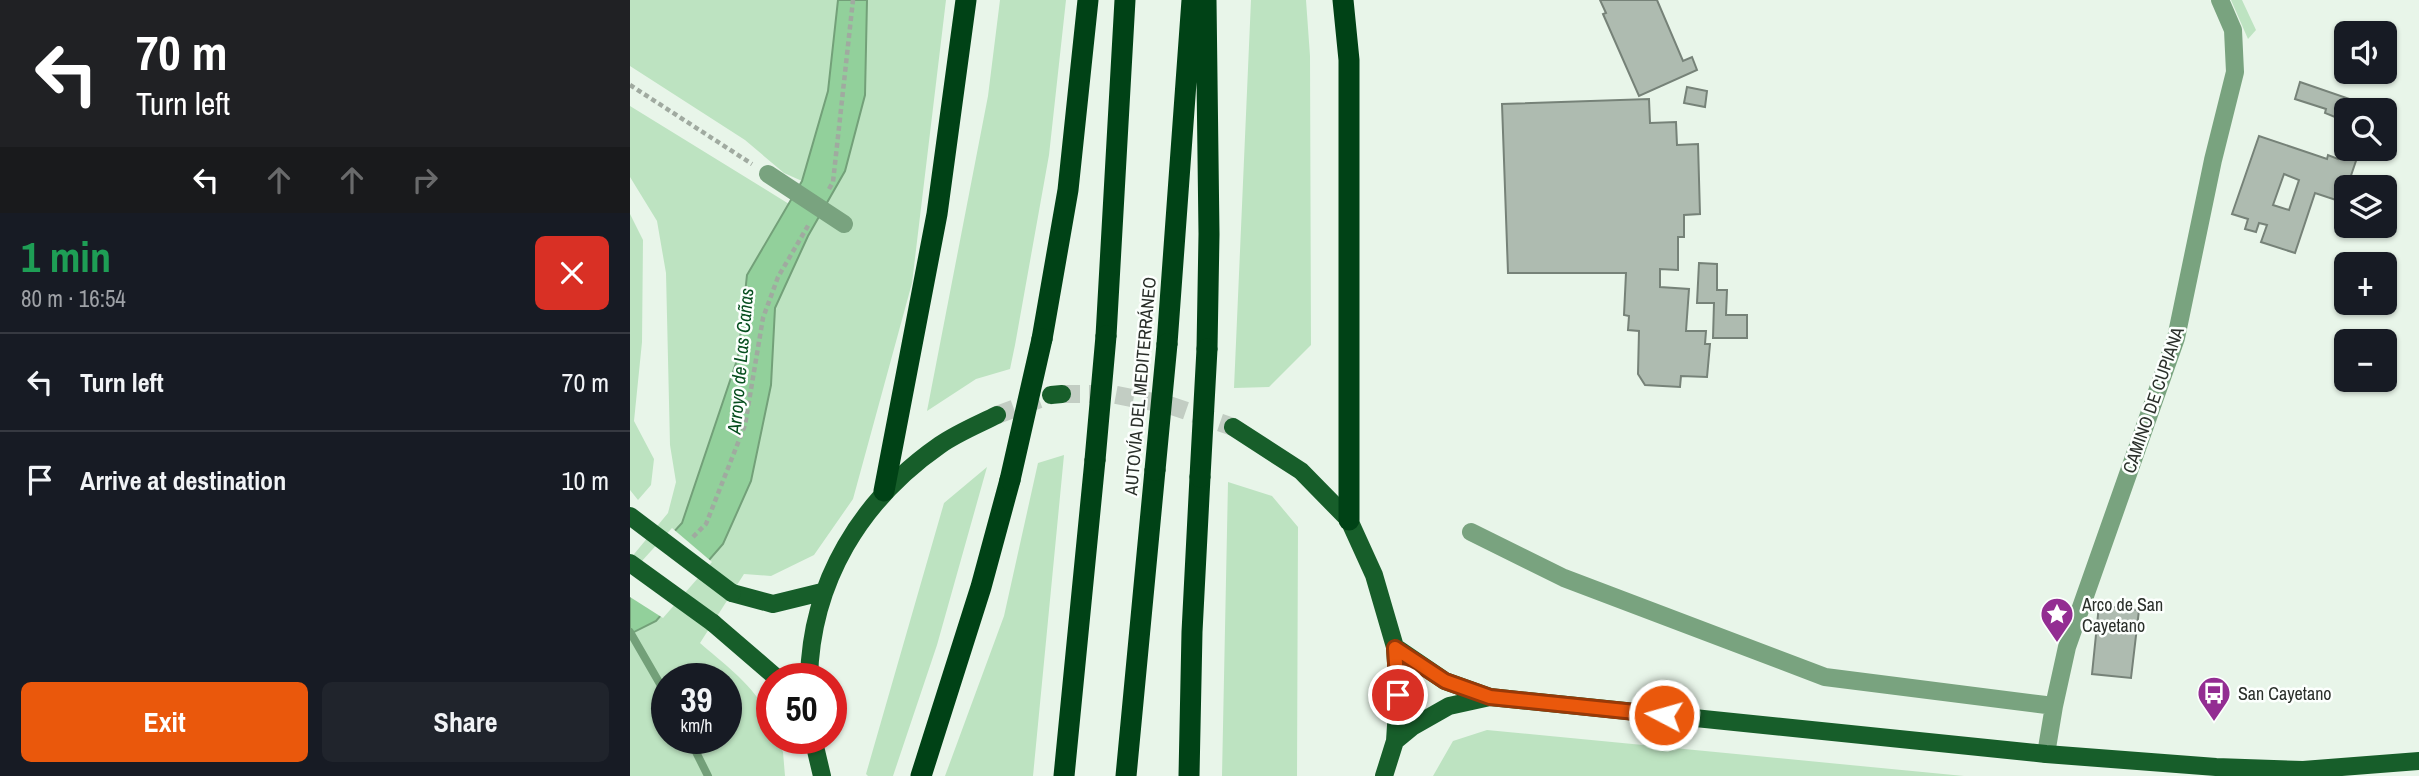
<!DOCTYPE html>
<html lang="en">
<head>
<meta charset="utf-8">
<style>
	:root { --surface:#171b24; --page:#20242c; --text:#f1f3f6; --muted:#9ea1a6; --line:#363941; --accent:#ea580c }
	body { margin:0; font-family:"Archivo Narrow",sans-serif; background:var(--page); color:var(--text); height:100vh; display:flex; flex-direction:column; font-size:26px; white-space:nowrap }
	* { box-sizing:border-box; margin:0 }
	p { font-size:23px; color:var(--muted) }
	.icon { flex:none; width:38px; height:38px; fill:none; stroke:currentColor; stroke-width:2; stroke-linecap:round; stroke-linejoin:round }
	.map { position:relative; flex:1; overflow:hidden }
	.side { display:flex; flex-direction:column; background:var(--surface); width:630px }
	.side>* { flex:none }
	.banner { background:#202124; color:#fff; overflow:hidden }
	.controls { position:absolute; left:1704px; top:21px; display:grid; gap:14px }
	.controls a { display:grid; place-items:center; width:63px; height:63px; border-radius:10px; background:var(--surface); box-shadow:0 2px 5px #0004; font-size:35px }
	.speed { position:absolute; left:21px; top:663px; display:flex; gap:14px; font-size:35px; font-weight:700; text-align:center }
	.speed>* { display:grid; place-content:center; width:91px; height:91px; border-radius:50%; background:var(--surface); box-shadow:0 2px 5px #0004; line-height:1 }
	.speed small { font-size:18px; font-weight:400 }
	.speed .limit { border:10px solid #d22; background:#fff; color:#111 }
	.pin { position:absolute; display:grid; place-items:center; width:60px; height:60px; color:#fff; margin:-30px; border:4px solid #fff; border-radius:50%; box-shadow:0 2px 7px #0007 }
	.me { position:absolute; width:77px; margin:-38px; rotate:276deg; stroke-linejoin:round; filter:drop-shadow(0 0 5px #0008) }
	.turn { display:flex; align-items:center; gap:24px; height:147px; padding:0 21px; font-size:32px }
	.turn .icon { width:91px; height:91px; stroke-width:2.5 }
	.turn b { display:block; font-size:49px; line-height:60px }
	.lanes { display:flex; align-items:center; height:66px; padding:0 21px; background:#0003; justify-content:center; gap:35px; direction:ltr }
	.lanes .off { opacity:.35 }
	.round { display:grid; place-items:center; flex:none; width:74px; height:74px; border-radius:10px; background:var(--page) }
	.head { display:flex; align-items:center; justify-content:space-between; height:119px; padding:0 21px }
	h1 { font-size:42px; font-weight:700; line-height:52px; color:#1e9e55 }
	.primary-button { display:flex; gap:14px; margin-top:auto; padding:14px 21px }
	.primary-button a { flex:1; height:80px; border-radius:10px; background:var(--accent); color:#fff; font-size:28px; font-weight:700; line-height:80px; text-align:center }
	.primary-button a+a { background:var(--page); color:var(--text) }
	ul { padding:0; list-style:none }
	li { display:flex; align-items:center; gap:21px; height:98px; padding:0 21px; border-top:2px solid var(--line) }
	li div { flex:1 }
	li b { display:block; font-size:26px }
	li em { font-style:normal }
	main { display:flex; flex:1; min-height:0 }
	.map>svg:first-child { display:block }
	.green { fill:#bde3c1; fill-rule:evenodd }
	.water { fill:#92d09b; stroke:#73a079; stroke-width:2 }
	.pier { fill:#e8f5e9 }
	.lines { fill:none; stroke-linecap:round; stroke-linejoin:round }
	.stream { stroke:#73a079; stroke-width:8 }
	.building { fill:#aebbb0; stroke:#768278; stroke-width:2; fill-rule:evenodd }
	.major-tunnel { stroke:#c2cdc3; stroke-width:18; stroke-dasharray:18 9; stroke-linecap:butt }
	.path { stroke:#a0aaa0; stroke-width:4.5; stroke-dasharray:5 3.5; stroke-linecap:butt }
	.minor { stroke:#79a37f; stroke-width:18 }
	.major { stroke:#175e2a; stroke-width:18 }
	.highway { stroke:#004216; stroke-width:21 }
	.minor-bridge { stroke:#79a37f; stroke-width:18 }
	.major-bridge { stroke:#175e2a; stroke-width:18 }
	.highway-bridge { stroke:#004216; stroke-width:21 }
	.route-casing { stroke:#983908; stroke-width:18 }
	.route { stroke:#ea580c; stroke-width:12 }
	.labels { text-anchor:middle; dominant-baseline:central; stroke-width:5; stroke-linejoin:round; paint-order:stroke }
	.street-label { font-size:18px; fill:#2a2f2a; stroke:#fcfffd }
	.poi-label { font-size:18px; fill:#2a2f2a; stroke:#fcfffd; text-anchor:start }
	.water-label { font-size:19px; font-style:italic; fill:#054d1d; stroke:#fcfffd }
</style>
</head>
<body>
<main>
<section class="side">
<div class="banner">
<div class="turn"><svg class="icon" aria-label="left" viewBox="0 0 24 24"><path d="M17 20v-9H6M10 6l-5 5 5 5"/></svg><div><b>70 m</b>Turn left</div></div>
<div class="lanes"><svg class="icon" aria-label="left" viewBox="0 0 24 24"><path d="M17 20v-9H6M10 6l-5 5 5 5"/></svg><svg class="icon off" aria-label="ahead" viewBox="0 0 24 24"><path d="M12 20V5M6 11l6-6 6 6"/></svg><svg class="icon off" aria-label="ahead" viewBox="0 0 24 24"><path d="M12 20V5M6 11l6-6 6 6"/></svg><svg class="icon off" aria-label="right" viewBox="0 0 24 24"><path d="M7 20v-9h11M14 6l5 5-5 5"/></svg></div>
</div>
<div class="head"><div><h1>1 min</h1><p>80 m · 16:54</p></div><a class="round" style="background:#d93025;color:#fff"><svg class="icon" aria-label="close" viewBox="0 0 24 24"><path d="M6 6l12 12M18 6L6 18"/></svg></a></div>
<ul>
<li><svg class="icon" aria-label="left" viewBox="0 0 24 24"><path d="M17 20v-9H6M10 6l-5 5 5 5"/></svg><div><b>Turn left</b></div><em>70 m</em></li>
<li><svg class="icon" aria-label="arrive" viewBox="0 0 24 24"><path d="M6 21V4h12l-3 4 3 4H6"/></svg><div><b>Arrive at destination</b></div><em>10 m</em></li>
</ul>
<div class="primary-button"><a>Exit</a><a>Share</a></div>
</section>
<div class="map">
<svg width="1789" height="776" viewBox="0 0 1789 776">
	<rect width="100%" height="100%" fill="#e8f5e9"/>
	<path class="green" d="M 0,0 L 208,0 L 198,91 L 172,181 L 154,173 L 115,140 L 0,66 Z
		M 237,0 L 316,0 L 282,283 L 223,499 L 184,555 L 141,576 L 114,574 L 70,643 C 98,668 142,697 142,738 L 147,739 L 153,752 L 155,776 L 0,776 L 0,634 L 26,621 L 93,544 L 121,481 L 141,385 L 145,308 L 178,236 L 215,171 L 235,95 ZM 37,679 L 96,679 L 96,738 L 37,738 Z
		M 370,0 L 436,0 L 419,155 L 385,345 L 380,369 L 346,379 L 297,411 L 358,96 Z
		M 621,0 L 676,0 L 680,56 L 681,345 L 639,387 L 604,388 Z
		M 1601,0 L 1612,0 L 1626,30 L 1618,39 Z
		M 0,106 L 159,204 L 117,275 L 108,357 L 52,523 L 0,580 L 0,559 L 38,513 L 46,482 L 40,445 L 36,273 L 27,221 L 0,177 Z
		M 0,214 L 13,240 L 12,342 L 4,421 L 24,459 L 21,485 L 8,500 L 0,490 Z
		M 434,455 L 403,776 L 315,776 L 374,616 L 408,463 Z
		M 357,467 L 307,645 L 263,776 L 238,776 L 236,774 L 314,503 Z
		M 598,482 L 642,496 L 668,527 L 667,776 L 592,776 Z
		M 857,730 L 1334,776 L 803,776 L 823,741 Z"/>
	<path class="water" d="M 208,0 L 237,0 L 235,95 L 215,171 L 178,236 L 145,308 L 141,385 L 121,481 L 93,544 L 26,621 L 0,634 L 0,580 L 52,523 L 108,357 L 117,275 L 172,181 L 198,91 Z"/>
	<path class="pier" d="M 42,528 L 82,562 L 33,618 L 0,597 L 0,574 Z"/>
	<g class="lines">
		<path class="stream" d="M 0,632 L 37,696
			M 59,738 L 78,776"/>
	</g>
	<path class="building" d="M 970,0 L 1027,0 L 1053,61 L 1062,57 L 1067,70 L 1009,96 L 973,14 L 976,13 Z
		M 1670,82 L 1743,107 L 1742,110 L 1717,110 L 1717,124 L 1710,122 L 1710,119 L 1695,113 L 1696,109 L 1665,99 Z
		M 1057,87 L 1077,91 L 1075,107 L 1054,103 Z
		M 1019,99 L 1020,123 L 1046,122 L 1047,145 L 1068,144 L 1070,214 L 1054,215 L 1054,237 L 1048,237 L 1048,270 L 1030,269 L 1030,287 L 1059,289 L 1056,331 L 1076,331 L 1075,344 L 1080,344 L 1077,377 L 1051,376 L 1050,387 L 1015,385 L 1008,374 L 1009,331 L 998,330 L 999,316 L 994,315 L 996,273 L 878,273 L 872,104 Z
		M 1717,133 L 1717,149 L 1730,149 L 1712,202 L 1685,193 L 1665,253 L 1631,242 L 1637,225 L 1629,223 L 1626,232 L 1615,229 L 1618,219 L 1602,214 L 1629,136 L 1697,159 L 1698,155 L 1708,159 ZM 1654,174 L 1669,180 L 1659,210 L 1643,205 Z
		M 1069,263 L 1087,264 L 1087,290 L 1097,290 L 1096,315 L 1117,315 L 1117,338 L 1083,338 L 1084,303 L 1067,303 Z
		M 1469,605 L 1509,610 L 1501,678 L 1462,674 Z"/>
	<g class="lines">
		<path class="major-tunnel" d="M 432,394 L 481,394 L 539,405 L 603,427
			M 367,415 L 421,395"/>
		<path class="path" d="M 0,85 L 122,164
			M 199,189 L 203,182 L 223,0
			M 63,537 L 76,524 L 115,425 L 133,318 L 148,277 L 179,224"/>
		<path class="minor" d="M 841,532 L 934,578 L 1195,677 L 1424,706
			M 1416,754 L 1424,706 L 1437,647 L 1546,338 L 1583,160 L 1605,72 L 1603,30 L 1590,0"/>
		<path class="major" d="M 421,395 L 432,394
			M 603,427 L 671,471 L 719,520 L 744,575 L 765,647 L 768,694 L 765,741 L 754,776
			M 102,593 L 143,604 L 192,592
			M 83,623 L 148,679
			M 765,647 L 815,681 L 860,697 L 1416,754 L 1586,767 L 1673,770 L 1789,761
			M 179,679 C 181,581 231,500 310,445 C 327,433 349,424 367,415
			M 183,738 L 192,776
			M 765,741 L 782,727 L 819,706 L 860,697"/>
		<path class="highway" d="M 576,0 L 579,234 L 577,349
			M 713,0 L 719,60 L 719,520
			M 476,336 L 495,0
			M 412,339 L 438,190 L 458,0
			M 537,344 L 562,0
			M 254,491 L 307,214 L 336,0
			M 291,776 L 351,587 L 380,480
			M 434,776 L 465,460
			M 496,776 L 525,470
			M 559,776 L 562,632 L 570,477"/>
		<path class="minor-bridge" d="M 138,174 L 214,224"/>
		<path class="major-bridge" d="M 0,516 L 102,593
			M 0,563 L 83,623"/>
		<path class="highway-bridge" d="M 465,460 L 476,336
			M 525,470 L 537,344
			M 570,477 L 577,349
			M 380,480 L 412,339"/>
	</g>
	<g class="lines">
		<defs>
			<path id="route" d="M 768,695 L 765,648 L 815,681 L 860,697 L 1034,715"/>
		</defs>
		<use href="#route" class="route-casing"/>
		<use href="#route" class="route"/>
	</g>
	<defs>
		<symbol id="sight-pin" viewBox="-11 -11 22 30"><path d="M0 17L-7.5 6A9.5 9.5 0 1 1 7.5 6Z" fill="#932d92" stroke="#fcfffd"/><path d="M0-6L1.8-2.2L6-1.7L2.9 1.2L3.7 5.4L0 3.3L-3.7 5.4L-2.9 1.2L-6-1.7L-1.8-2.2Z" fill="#fff"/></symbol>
		<symbol id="bus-pin" viewBox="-11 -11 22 30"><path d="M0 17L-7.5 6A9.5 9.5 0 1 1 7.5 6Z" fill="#932d92" stroke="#fcfffd"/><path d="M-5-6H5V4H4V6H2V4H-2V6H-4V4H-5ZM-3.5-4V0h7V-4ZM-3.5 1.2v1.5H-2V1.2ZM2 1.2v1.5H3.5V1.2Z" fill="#fff"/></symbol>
	</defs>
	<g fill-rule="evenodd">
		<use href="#sight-pin" x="1408" y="595" width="38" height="52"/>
		<use href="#bus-pin" x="1565" y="674" width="38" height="52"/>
	</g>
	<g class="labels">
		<g class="street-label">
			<text transform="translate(510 386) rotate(-85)">AUTOVÍA DEL MEDITERRÁNEO</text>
			<text transform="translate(1523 400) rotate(-71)">CAMINO DE CUPIANA</text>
		</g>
		<g class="poi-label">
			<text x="1452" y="604">Arco de San<tspan x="1452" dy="21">Cayetano</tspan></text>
			<text x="1608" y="693">San Cayetano</text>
		</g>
		<g class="water-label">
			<text transform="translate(110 361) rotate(-85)">Arroyo de Las Cañas</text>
		</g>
	</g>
</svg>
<div class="controls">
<a><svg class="icon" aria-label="sound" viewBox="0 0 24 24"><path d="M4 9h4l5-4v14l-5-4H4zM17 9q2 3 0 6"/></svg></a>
<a><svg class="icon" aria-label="search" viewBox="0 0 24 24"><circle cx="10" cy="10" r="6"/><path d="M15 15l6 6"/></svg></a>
<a><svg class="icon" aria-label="layers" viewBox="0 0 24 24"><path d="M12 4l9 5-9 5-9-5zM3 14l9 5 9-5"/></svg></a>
<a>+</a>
<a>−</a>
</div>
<div class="speed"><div>39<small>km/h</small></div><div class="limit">50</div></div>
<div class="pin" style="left:768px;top:695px;background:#d93025"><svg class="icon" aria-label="arrive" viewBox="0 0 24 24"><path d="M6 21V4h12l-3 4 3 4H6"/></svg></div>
<svg class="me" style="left:1034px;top:715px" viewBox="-20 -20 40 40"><circle r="17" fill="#ea580c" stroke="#fff" stroke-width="3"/><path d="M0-11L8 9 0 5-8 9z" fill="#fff"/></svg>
</div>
</main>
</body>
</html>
